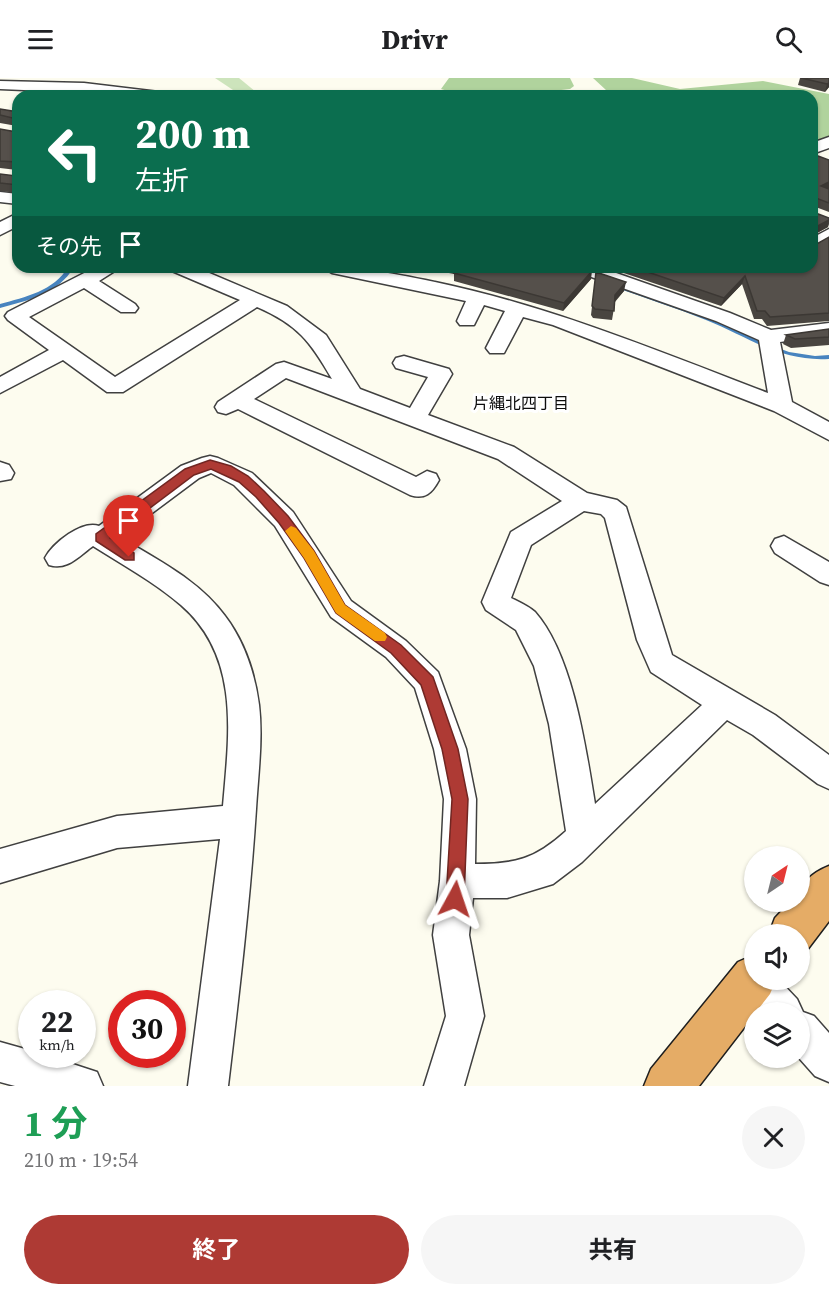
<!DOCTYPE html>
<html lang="ja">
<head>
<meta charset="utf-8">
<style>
	:root { --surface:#fff; --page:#f6f6f6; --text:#202124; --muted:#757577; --accent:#ae3a34 }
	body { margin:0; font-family:"Source Serif 4","Noto Sans JP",serif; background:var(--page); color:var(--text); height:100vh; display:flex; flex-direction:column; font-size:22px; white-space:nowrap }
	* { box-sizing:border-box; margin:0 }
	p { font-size:20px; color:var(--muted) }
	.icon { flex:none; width:33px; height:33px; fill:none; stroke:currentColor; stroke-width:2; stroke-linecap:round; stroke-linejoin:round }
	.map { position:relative; height:1008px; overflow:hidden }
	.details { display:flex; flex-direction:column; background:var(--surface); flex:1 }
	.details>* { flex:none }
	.hud { position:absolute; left:12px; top:12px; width:806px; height:183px; border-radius:18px; box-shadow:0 2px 4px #0004; background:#0b6e4f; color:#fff; overflow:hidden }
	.needle { width:39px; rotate:35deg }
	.buttons { position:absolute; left:744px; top:768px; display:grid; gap:12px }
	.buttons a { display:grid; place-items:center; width:66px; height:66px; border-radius:50%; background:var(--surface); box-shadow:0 2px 4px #0004; font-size:30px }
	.speed { position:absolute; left:18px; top:912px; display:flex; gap:12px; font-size:30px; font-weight:700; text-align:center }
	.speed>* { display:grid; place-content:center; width:78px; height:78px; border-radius:50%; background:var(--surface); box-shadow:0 2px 4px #0004; line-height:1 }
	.speed small { font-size:15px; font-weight:400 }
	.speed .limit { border:9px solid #d22; background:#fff; color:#111 }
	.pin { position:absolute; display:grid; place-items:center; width:51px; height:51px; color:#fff; margin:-62px -26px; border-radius:50% 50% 50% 0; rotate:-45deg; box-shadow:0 0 6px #0007 }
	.pin .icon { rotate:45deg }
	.me { position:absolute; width:66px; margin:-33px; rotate:5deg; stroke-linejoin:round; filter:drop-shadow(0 0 4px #0008) }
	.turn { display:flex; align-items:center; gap:21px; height:126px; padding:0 24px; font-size:27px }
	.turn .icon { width:78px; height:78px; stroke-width:2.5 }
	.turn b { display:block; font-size:42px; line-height:51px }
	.then { display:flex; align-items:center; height:57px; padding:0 24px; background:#0003; gap:12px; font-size:22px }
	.round { display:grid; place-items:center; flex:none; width:63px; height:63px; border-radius:32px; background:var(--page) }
	.overview { display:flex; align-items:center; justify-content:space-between; height:102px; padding:0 24px }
	h1 { font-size:36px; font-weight:700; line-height:45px; color:#1e9e55 }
	.cta { display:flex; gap:12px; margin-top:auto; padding:12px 24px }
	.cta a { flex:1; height:69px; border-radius:36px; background:var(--accent); color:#fff; font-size:24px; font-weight:700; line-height:69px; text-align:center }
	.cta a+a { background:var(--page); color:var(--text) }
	header { display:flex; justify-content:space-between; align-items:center; height:78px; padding:0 24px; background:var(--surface); font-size:27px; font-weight:700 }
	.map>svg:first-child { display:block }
	.green { fill:#cde4bc }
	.forest { fill:#b0d39d }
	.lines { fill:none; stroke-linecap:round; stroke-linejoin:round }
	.stream { fill:#4884bf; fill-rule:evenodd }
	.minor-casing { stroke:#404040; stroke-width:3 }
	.highway-casing { stroke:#1e1e1e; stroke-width:3 }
	.minor { fill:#fff; fill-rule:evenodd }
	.highway { fill:#e5ac66; fill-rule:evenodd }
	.wall { fill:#494540 }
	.shaded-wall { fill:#3c3834 }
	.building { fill:#55504b; stroke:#3c3834; stroke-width:1.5 }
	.route { fill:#ae3a34; stroke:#712622; stroke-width:1.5 }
	.slow { fill:#f59e0b }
	.labels { text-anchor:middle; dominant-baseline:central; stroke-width:6; stroke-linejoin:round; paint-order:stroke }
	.neighbourhood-label { font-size:16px; fill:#0d0d0d; stroke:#fff }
</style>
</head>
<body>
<header><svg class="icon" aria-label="menu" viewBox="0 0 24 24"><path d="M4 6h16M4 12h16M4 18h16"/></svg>Drivr<svg class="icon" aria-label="search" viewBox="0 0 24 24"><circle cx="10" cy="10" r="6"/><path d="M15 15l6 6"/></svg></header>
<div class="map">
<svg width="829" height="1008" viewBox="0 0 829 1008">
	<rect width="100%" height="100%" fill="#fdfcef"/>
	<path class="green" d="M 215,0 L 239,0 L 261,18 L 242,18 Z"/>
	<path class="forest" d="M 449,0 L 570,0 L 574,8 L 570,11 C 527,15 482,25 441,11 Z
		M 593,0 L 632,0 L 680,11 L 763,3 L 829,16 L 829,60 L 812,66 L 812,18 L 608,18 L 606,12 Z"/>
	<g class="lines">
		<path class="stream" d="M 68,189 L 74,189 C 58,216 29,222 0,230 L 0,226 C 25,219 54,213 68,189 Z
			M 616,206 L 700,236 L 765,265 L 789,274 L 815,278 L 829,277 L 829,281 C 780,284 749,259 706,242 C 676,230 645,220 614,209 L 614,207 Z"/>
		<defs>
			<path id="minor" d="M 0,3 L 84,5 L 159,14 L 166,18 L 0,11 Z
				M 829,59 L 829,70 L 812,76 L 812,65 Z
				M 0,114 L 18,116 L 18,126 L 0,124 Z
				M 18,135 L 18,148 L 0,157 L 0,144 Z
				M 829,151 L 829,164 L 812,173 L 812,160 Z
				M 96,189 L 121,189 L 99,203 L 135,226 L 138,230 L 135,234 L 121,234 L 84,210 L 29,239 L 115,299 L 240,222 L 172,193 L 169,189 L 195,189 L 287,228 L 326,257 L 360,311 L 410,330 L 428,299 L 396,290 L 393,285 L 396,280 L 404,278 L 449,291 L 452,296 L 428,337 L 514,369 L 587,415 L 617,422 L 626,429 L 672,577 L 775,637 L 829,677 L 829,711 L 818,706 L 753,657 L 727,642 L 582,784 L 553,806 L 507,820 L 473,820 L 469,857 L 484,938 L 464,1008 L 424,1008 L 446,938 L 433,857 L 440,803 L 444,721 L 434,671 L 415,610 L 386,579 L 331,539 L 275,448 L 234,407 L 211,395 L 199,400 L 120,459 C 157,482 199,502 225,538 C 244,563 255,596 259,627 C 263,661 258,697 256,731 C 250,824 239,916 228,1008 L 188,1008 L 220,761 L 117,770 L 0,805 L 0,771 L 117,738 L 223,728 C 229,657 241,579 181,527 C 154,504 123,487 93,468 C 79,478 67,493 49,487 L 45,480 C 53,465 82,442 99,448 L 181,388 L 202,380 L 210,378 L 218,380 L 252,395 L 293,434 L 351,523 L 406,563 L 438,594 L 466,671 L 476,721 L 475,786 C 516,786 535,781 566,753 L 549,646 L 534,588 L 516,552 L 486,532 L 482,524 L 511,454 L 562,423 L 498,381 L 286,300 L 254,321 L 416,399 L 427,393 L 436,396 L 439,402 C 432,415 425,422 410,417 L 238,331 L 226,336 L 218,334 L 215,329 L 218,324 L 276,286 L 284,284 L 332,301 C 310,263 298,247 257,229 L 123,314 L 107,314 L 63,282 L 0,315 L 0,299 L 49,272 L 8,242 L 5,238 L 8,234 ZM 584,433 L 601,436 L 605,440 L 637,562 L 651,594 L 702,627 L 595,726 C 586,671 573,577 535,534 C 528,528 519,524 511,520 L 531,467 Z
				M 322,189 C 362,189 396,196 435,204 C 550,228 658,273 768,315 L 759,262 L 716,243 L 583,196 L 561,193 L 558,189 L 599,189 L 730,235 L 771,252 L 829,245 L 829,257 L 780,264 L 792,324 L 829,344 L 829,362 L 774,333 L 553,247 L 523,239 L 504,275 L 490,275 L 486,270 L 505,233 L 484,227 L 474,247 L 460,247 L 457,243 L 466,223 L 332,195 Z
				M 0,384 L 9,387 L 14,395 L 11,401 L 0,403 Z
				M 784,458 L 829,484 L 829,507 L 820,504 L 775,475 L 771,468 L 775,461 Z
				M 753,882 L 754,902 L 779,902 L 797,921 L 803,934 L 814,938 L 829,955 L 829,1004 L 815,998 L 799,980 L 800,934 L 759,934 L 740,914 L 734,901 L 740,888 Z
				M 0,964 L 32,973 L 32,976 L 42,976 L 97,994 L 103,1008 L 15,1008 L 0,1004 Z"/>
			<path id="highway" d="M 829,788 L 829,843 L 807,872 L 800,874 L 800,856 L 769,856 L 775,840 L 790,824 L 800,824 C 800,804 812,795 829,788 Z
				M 754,877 L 754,902 L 776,902 L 770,916 L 699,1008 L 644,1008 L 651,991 L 738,884 Z"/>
		</defs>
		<use href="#minor" class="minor-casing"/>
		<use href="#highway" class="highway-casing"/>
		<use href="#minor" class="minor"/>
		<use href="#highway" class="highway"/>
	</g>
	<path class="wall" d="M 800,0 L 829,0 L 829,9 L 825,14 L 798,7 Z
		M 0,31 L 18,34 L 18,115 L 0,113 L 0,96 L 16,98 L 17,92 L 0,90 L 0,51 L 17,54 L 17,48 L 0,45 Z
		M 812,81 L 829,82 L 829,134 L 813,128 L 813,134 L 829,140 L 829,146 L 828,149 L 814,156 L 815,167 L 829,159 L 829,243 L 767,248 L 762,241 L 754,241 L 742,206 L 721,228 L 606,189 L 812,189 Z
		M 418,189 L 573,189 L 591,201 L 563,233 L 454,203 L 454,196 Z
		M 596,194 L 624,213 L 615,224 L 612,242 L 593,240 L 591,237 Z
		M 829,251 L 829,267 L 791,270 L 783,266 L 786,257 Z"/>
	<path class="shaded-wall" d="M 829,5 L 829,9 L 825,14 L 827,6 Z
		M 829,104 L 829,111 L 821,108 Z
		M 829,142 L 828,149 L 812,158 L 814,150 Z
		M 592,193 L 591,201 L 563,233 L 564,225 Z
		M 745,198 L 742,206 L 721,228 L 724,220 Z
		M 626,204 L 624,213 L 613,225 L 615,217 Z"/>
	<path class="building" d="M 801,0 L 829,0 L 829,5 L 827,6 Z
		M 0,31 L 18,34 L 18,107 L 0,105 L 0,96 L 16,98 L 17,84 L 0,83 L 0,51 L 17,54 L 17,41 L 0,37 Z
		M 818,78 L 829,82 L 829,104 L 821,108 L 829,111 L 829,125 L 816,120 L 813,122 L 813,134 L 829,140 L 829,142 L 814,150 L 815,167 L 829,159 L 829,235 L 770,239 L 765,233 L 757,233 L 745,198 L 724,220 L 633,189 L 812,189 L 812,81 Z
		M 458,189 L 573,189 L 592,193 L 564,225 L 454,195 Z
		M 596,194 L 626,204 L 615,217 L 614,233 L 595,231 L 592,228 Z
		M 829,251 L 829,259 L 795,261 L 786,257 Z"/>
	<path class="route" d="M 210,382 L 231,388 L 248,398 L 264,413 L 288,438 L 314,473 L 345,527 L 401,567 L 433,599 L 458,671 L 468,721 L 464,821 L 461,827 L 455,830 L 449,827 L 446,821 L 452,721 L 442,671 L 421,607 L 391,575 L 336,535 L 304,480 L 279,445 L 256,419 L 239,404 L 211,391 L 194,397 L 110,460 L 134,475 L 134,482 L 125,482 L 96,463 L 96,456 L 185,391 Z"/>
	<path class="slow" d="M 291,448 L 296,450 L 314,473 L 345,527 L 385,555 L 387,559 L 385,563 L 375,563 L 336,535 L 304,480 L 285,453 Z"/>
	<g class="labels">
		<g class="neighbourhood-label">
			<text x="521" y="325">片縄北四丁目</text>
		</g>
	</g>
</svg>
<div class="buttons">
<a><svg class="needle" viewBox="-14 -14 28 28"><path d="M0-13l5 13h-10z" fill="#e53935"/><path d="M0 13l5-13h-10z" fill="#757577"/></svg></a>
<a><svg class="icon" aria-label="sound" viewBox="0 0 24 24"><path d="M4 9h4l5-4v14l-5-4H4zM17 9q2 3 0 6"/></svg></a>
<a><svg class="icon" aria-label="layers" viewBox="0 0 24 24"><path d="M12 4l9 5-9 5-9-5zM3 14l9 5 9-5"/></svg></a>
</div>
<div class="speed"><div>22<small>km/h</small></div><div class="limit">30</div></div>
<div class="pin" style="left:129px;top:479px;background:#d93025"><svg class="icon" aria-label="arrive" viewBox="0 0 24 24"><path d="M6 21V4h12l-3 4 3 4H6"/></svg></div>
<svg class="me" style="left:455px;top:821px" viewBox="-20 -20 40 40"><path d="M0-17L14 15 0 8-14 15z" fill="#ae3a34" stroke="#fff" stroke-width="4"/></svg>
<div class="hud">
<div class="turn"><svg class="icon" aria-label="left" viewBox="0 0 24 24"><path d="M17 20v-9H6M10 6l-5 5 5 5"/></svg><div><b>200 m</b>左折</div></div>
<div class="then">その先<svg class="icon" aria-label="arrive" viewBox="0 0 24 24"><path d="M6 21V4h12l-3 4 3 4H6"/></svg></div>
</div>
</div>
<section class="details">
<div class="overview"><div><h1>1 分</h1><p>210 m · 19:54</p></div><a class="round"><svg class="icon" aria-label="close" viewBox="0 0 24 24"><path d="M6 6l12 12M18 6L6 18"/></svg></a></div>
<div class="cta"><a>終了</a><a>共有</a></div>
</section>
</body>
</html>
